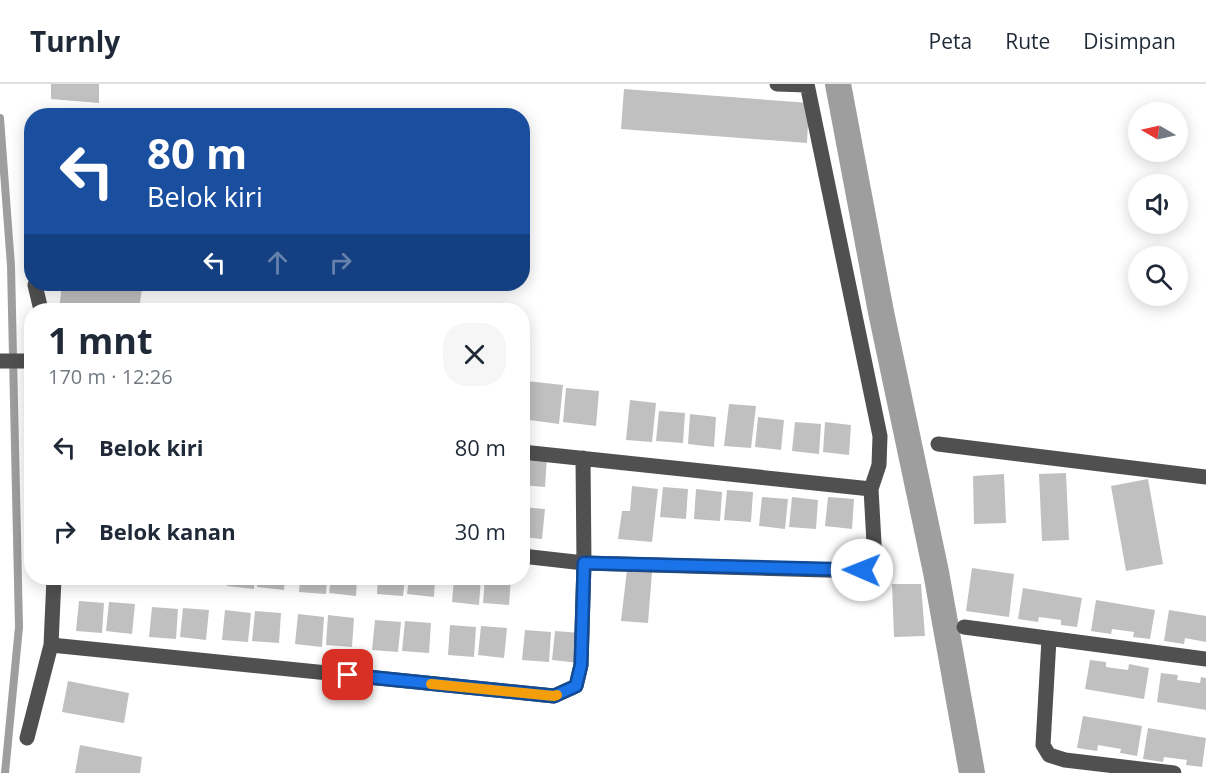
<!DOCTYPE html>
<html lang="id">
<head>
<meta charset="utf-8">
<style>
	:root { --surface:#fff; --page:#f6f6f7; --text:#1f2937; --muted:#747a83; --line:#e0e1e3 }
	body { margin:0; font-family:"Open Sans",sans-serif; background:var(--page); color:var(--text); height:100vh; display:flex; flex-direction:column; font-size:22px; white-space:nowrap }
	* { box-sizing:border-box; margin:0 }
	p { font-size:20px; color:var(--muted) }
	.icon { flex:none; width:33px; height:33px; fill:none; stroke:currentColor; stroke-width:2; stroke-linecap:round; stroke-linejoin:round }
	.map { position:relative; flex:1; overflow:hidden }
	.panel { position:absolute; left:24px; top:219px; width:506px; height:282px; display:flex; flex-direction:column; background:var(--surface); border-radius:24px; box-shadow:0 3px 15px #0003 }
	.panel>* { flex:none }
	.top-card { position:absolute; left:24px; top:24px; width:506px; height:183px; border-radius:24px; box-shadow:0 3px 15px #0003; background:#1a4fa0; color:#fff; overflow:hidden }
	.needle { width:39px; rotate:279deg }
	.fabs { position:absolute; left:1128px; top:18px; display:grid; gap:12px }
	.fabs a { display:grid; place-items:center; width:60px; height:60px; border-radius:50%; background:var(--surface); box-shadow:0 3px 15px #0003; font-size:30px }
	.pin { position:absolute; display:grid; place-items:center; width:51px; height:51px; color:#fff; margin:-26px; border-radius:12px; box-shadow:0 3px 9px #0006 }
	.me { position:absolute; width:66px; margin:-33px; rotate:271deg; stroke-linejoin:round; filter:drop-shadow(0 0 4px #0008) }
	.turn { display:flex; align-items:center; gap:21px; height:126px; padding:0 24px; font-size:27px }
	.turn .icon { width:78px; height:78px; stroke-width:2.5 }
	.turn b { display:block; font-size:42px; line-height:51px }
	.lanes { display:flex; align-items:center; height:57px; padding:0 24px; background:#0003; justify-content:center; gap:30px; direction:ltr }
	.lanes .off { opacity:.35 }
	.round { display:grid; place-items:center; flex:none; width:63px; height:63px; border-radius:24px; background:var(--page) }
	.summary { display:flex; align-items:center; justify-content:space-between; height:102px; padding:0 24px }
	h1 { font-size:36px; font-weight:700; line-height:45px }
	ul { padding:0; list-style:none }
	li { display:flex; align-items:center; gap:18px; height:84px; padding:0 24px }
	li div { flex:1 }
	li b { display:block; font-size:22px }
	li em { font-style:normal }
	header { display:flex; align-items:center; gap:36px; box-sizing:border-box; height:84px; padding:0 30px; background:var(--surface); border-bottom:2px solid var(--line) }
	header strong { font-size:28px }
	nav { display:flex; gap:33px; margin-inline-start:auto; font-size:21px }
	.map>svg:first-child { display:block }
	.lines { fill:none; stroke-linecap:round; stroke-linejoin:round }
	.stream { stroke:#9e9e9e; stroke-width:8 }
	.canal { stroke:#9e9e9e; stroke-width:26 }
	.building { fill:#c0c0c0 }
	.minor { stroke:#505050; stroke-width:15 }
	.route-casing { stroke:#114b97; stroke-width:15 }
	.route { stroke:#1a73e8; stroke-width:10 }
	.slow { stroke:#f59e0b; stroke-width:10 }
</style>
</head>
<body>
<header>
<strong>Turnly</strong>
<nav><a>Peta</a><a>Rute</a><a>Disimpan</a></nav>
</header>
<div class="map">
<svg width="1206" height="689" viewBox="0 0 1206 689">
	<rect width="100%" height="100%" fill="#fff"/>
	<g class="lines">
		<path class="stream" d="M 0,34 L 11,182 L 19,543 L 5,689"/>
		<path class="canal" d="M 838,0 L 881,228 L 936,488 L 972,689"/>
	</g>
	<path class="building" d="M 51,0 L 99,0 L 99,19 L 51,15 Z
		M 624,5 L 809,19 L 807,59 L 621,45 Z
		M 62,200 L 105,200 L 142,204 L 139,226 L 59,226 Z
		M 526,297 L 563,301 L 559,340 L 522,335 Z
		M 566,304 L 599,307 L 596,342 L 563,338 Z
		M 630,316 L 656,319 L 652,358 L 626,356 Z
		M 729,320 L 756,322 L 751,364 L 724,362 Z
		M 659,327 L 685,329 L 683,359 L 656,357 Z
		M 690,330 L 716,333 L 714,363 L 688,360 Z
		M 758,333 L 784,336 L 781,366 L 755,363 Z
		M 795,338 L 821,340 L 819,370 L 792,367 Z
		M 825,338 L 851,341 L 849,371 L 823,368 Z
		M 522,371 L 547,373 L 545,403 L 522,401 Z
		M 1066,389 L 1069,456 L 1042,457 L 1039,390 Z
		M 1004,390 L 1006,439 L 974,440 L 973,392 Z
		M 1148,395 L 1163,480 L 1126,487 L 1111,402 Z
		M 632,402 L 658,405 L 652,458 L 618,455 L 622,427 L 630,427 Z
		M 663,403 L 688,405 L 686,435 L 660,433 Z
		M 696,405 L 722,408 L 720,437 L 694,435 Z
		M 727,406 L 753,408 L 751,438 L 724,436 Z
		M 762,413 L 788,415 L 785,445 L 759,442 Z
		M 792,413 L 818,416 L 816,445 L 789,443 Z
		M 828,413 L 854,415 L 852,445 L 825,442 Z
		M 522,423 L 545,425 L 542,455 L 522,453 Z
		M 972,484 L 1014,490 L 1009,533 L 966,527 Z
		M 627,486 L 652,488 L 648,539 L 621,537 Z
		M 163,494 L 181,494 L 180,497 L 163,495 Z
		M 184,494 L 211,494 L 211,498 L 184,495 Z
		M 228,494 L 254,494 L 254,505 L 227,502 Z
		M 258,494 L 285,494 L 284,506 L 257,503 Z
		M 300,494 L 327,494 L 326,510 L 299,508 Z
		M 331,494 L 357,494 L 356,512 L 329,509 Z
		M 378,494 L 405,494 L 403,512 L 377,510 Z
		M 409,494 L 435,494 L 434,513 L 407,510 Z
		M 454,494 L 481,494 L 479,521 L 452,518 Z
		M 485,494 L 511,494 L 509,521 L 483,519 Z
		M 892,500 L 921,500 L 925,552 L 894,553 Z
		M 1023,504 L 1082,514 L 1077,543 L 1061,541 L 1061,536 L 1039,533 L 1038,538 L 1018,535 Z
		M 1096,516 L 1155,526 L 1150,555 L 1133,553 L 1134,548 L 1112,545 L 1111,550 L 1091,547 Z
		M 79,517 L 104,519 L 102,549 L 76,547 Z
		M 109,518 L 135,520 L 132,550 L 106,547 Z
		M 152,523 L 178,525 L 176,555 L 149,553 Z
		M 183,524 L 209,526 L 206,556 L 180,553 Z
		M 225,526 L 251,529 L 248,558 L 222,556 Z
		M 1169,526 L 1206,532 L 1206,558 L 1185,554 L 1184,560 L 1164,557 Z
		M 255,527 L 281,529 L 279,559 L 252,557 Z
		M 298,530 L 324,533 L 322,563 L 295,560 Z
		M 328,531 L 354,534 L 352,563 L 326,561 Z
		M 375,536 L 401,538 L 398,568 L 372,566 Z
		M 405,537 L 431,539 L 429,569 L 402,567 Z
		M 450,541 L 476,543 L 474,573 L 448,571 Z
		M 481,542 L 507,544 L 504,574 L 478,571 Z
		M 525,546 L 551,548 L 549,578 L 522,576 Z
		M 555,547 L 581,549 L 579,579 L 552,576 Z
		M 1090,576 L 1106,578 L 1106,583 L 1128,586 L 1129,580 L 1149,584 L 1144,615 L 1085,605 Z
		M 1161,589 L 1178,591 L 1177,596 L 1200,599 L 1201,593 L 1206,594 L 1206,626 L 1157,618 Z
		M 68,597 L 129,609 L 124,639 L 62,628 Z
		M 1083,632 L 1142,642 L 1137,672 L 1120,669 L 1121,665 L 1098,661 L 1097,667 L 1077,664 Z
		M 1148,644 L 1206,654 L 1202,683 L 1186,681 L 1187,676 L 1164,673 L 1163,678 L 1143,675 Z
		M 80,661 L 142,673 L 140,689 L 75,689 Z"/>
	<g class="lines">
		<path class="minor" d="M 777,0 L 807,1
			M 35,201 L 41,226
			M 0,277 L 32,277
			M 938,360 L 1206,393
			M 522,368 L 871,405
			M 583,374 L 584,479 L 862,487 L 875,477 L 871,405 L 879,381 L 880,352 L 807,0
			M 964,543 L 1206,575
			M 1049,555 L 1043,661 L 1049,671 L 1065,676 L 1174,689
			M 51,561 L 554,612 L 576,602 L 581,581 L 584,479 L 522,472
			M 27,654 L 51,561 L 54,494"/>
	</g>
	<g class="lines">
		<defs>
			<path id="route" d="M 348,591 L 554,612 L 576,602 L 581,581 L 584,479 L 862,486"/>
		</defs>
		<use href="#route" class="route-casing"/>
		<use href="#route" class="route"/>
		<path class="slow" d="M 431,600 L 554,612 L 557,611"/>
	</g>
</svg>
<div class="fabs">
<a><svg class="needle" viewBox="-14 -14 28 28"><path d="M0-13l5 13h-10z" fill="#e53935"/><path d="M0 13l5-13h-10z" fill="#747a83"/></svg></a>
<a><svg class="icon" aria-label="sound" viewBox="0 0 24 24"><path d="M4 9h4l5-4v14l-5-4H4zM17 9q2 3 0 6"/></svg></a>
<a><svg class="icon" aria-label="search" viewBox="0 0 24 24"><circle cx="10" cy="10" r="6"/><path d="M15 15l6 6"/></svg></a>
</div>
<div class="pin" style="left:348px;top:591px;background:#d93025"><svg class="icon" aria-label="arrive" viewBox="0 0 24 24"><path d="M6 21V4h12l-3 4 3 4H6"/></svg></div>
<svg class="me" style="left:862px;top:486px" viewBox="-20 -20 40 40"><circle r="19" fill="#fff"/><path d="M0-13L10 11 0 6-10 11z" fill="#1a73e8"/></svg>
<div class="top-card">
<div class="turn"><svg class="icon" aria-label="left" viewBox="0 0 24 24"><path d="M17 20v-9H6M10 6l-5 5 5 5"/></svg><div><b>80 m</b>Belok kiri</div></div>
<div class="lanes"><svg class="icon" aria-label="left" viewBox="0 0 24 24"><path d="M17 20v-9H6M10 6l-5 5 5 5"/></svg><svg class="icon off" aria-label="ahead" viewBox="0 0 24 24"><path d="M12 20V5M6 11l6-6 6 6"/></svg><svg class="icon off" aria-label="right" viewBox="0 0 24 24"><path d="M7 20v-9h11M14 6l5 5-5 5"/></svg></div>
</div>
<section class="panel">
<div class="summary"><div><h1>1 mnt</h1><p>170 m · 12:26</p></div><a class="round"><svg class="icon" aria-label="close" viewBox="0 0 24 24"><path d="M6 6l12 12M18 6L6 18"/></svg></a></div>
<ul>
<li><svg class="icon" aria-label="left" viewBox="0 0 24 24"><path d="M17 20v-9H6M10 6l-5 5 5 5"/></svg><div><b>Belok kiri</b></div><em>80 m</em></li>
<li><svg class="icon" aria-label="right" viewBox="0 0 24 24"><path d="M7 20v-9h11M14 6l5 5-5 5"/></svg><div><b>Belok kanan</b></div><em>30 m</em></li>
</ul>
</section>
</div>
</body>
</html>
